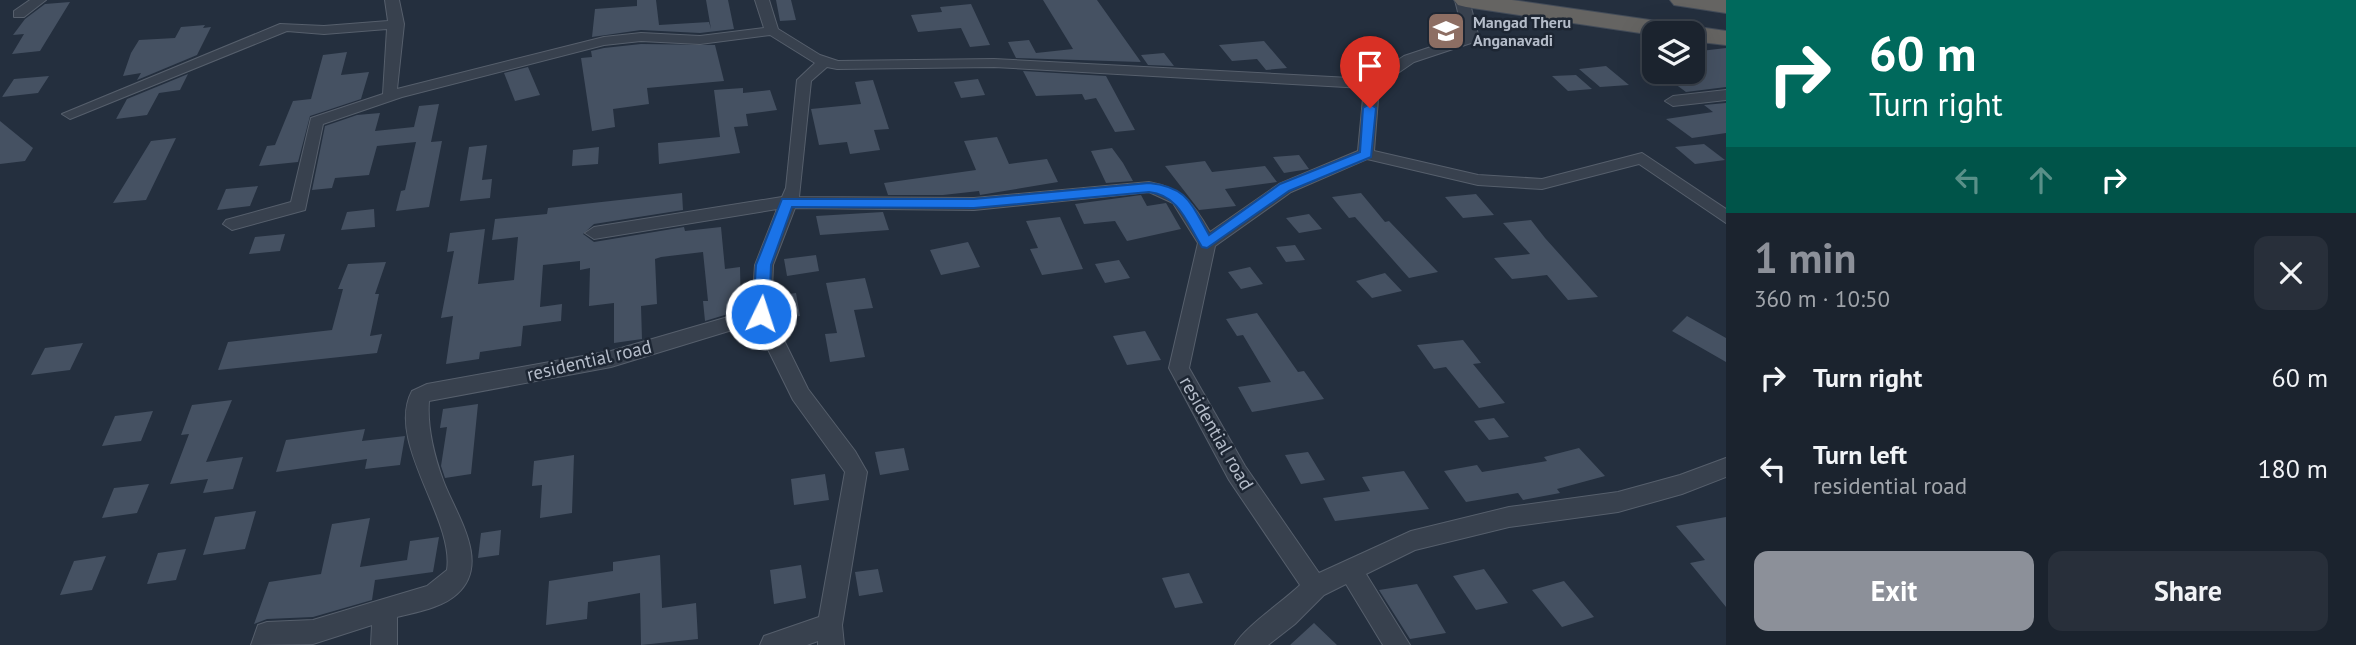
<!DOCTYPE html>
<html lang="en">
<head>
<meta charset="utf-8">
<style>
	:root { --surface:#1b232e; --page:#282f3a; --text:#f1f3f6; --muted:#a0a4aa; --line:#39404a; --accent:#8c9099 }
	body { margin:0; font-family:"PT Sans",sans-serif; background:var(--page); color:var(--text); height:100vh; display:flex; flex-direction:column; font-size:26px; white-space:nowrap }
	* { box-sizing:border-box; margin:0 }
	p { font-size:23px; color:var(--muted) }
	.icon { flex:none; width:38px; height:38px; fill:none; stroke:currentColor; stroke-width:2; stroke-linecap:round; stroke-linejoin:round }
	.map { position:relative; flex:1; overflow:hidden }
	.side { display:flex; flex-direction:column; background:var(--surface); width:630px }
	.side>* { flex:none }
	.banner { background:#00695c; color:#fff; overflow:hidden }
	.fabs { position:absolute; left:1642px; top:21px; display:grid; gap:14px }
	.fabs a { display:grid; place-items:center; width:63px; height:63px; border-radius:14px; background:var(--surface); box-shadow:0 7px 28px #0002,0 0 0 2px var(--line); font-size:35px }
	.pin { position:absolute; display:grid; place-items:center; width:60px; height:60px; color:#fff; margin:-72px -30px; border-radius:50% 50% 50% 0; rotate:-45deg; box-shadow:0 0 7px #0007 }
	.pin .icon { rotate:45deg }
	.me { position:absolute; width:77px; margin:-38px; rotate:4deg; stroke-linejoin:round; filter:drop-shadow(0 0 5px #0008) }
	.turn { display:flex; align-items:center; gap:24px; height:147px; padding:0 28px; font-size:32px }
	.turn .icon { width:91px; height:91px; stroke-width:2.5 }
	.turn b { display:block; font-size:49px; line-height:60px }
	.lanes { display:flex; align-items:center; height:66px; padding:0 28px; background:#0003; justify-content:center; gap:35px; direction:ltr }
	.lanes .off { opacity:.35 }
	.round { display:grid; place-items:center; flex:none; width:74px; height:74px; border-radius:14px; background:var(--page) }
	.overview { display:flex; align-items:center; justify-content:space-between; height:119px; padding:0 28px }
	h1 { font-size:42px; font-weight:700; line-height:52px; color:var(--accent) }
	.primary-button { display:flex; gap:14px; margin-top:auto; padding:14px 28px }
	.primary-button a { flex:1; height:80px; border-radius:14px; background:var(--accent); color:#fff; font-size:28px; font-weight:700; line-height:80px; text-align:center }
	.primary-button a+a { background:var(--page); color:var(--text) }
	ul { padding:0; list-style:none }
	li { display:flex; align-items:center; gap:21px; height:91px; padding:0 28px }
	li div { flex:1 }
	li b { display:block; font-size:26px }
	li em { font-style:normal }
	main { display:flex; flex:1; min-height:0 }
	.map>svg:first-child { display:block }
	.building { fill:#455162 }
	.lines { fill:none; stroke-linecap:round; stroke-linejoin:round }
	.minor-casing { stroke:#565f6c; stroke-width:2 }
	.trunk-casing { stroke:#434c59; stroke-width:2 }
	.minor { fill:#38414e; fill-rule:evenodd }
	.trunk { fill:#656462; fill-rule:evenodd }
	.route { fill:#1a73e8; stroke:#114b97; stroke-width:2 }
	.labels { text-anchor:middle; dominant-baseline:central; stroke-width:5; stroke-linejoin:round; paint-order:stroke }
	.far-poi-label { font-size:16px; font-weight:bold; fill:#b4bcc9; stroke:#1d2633; text-anchor:start }
	.street-label { font-size:19px; fill:#b4bcc9; stroke:#1d2633 }
</style>
</head>
<body>
<main>
<div class="map">
<svg width="1726" height="645" viewBox="0 0 1726 645">
	<rect width="100%" height="100%" fill="#242f3e"/>
	<path class="building" d="M 637,0 L 656,0 L 659,25 L 709,22 L 711,29 L 706,0 L 728,0 L 734,29 L 700,33 L 641,30 L 592,37 L 595,9 L 637,6 Z
		M 776,0 L 791,0 L 796,20 L 780,21 Z
		M 1043,0 L 1097,0 L 1141,62 L 1016,58 L 1008,42 L 1029,40 L 1036,53 L 1073,49 Z
		M 70,2 L 40,51 L 12,54 L 24,34 L 13,35 L 25,19 L 45,4 Z
		M 971,4 L 990,45 L 970,47 L 961,28 L 918,32 L 911,15 L 942,12 L 940,7 Z
		M 205,25 L 203,28 L 211,27 L 197,55 L 137,80 L 141,73 L 123,76 L 131,53 L 139,40 L 175,38 L 181,27 Z
		M 1264,41 L 1287,68 L 1266,70 L 1257,59 L 1232,61 L 1219,45 Z
		M 641,44 L 715,45 L 724,81 L 647,88 L 649,104 L 613,109 L 615,127 L 592,131 L 581,58 L 592,57 L 591,51 L 604,48 Z
		M 1726,48 L 1726,87 L 1686,92 L 1659,72 L 1692,72 L 1692,52 Z
		M 347,52 L 341,75 L 369,72 L 361,99 L 310,116 L 298,162 L 259,166 L 267,146 L 275,145 L 293,101 L 311,99 L 323,55 Z
		M 1164,53 L 1174,66 L 1148,65 L 1141,55 Z
		M 1606,66 L 1629,85 L 1600,87 L 1579,69 Z
		M 528,67 L 540,95 L 515,101 L 504,73 Z
		M 1023,71 L 1106,76 L 1135,130 L 1115,132 L 1096,98 L 1085,100 L 1082,94 L 1036,96 Z
		M 188,74 L 180,90 L 159,93 L 147,115 L 116,119 L 127,99 Z
		M 1576,75 L 1592,89 L 1568,91 L 1552,76 Z
		M 49,76 L 38,93 L 2,97 L 14,79 Z
		M 978,79 L 985,95 L 961,98 L 954,82 Z
		M 873,80 L 889,129 L 874,130 L 880,150 L 850,154 L 847,142 L 819,145 L 811,109 L 861,104 L 855,82 Z
		M 743,88 L 743,93 L 770,90 L 777,110 L 746,114 L 748,126 L 734,127 L 740,153 L 659,164 L 658,143 L 720,137 L 714,90 Z
		M 1726,103 L 1726,133 L 1692,138 L 1666,119 L 1713,112 L 1704,105 Z
		M 439,104 L 431,142 L 442,141 L 429,207 L 396,211 L 401,191 L 405,190 L 416,142 L 377,146 L 369,175 L 335,178 L 332,188 L 312,190 L 325,126 L 357,115 L 380,113 L 375,131 L 414,127 L 419,106 Z
		M 0,121 L 33,148 L 25,161 L 0,164 Z
		M 997,137 L 1009,164 L 1047,159 L 1058,182 L 980,195 L 979,191 L 943,195 L 888,195 L 884,183 L 976,170 L 964,141 Z
		M 176,138 L 146,200 L 113,203 L 151,141 Z
		M 1704,144 L 1725,160 L 1695,164 L 1675,147 Z
		M 487,145 L 482,180 L 492,179 L 490,198 L 460,201 L 469,147 Z
		M 599,147 L 598,164 L 572,166 L 573,150 Z
		M 1112,148 L 1123,163 L 1133,181 L 1106,183 L 1091,151 Z
		M 1299,155 L 1309,169 L 1284,173 L 1273,157 Z
		M 1205,161 L 1212,172 L 1265,166 L 1277,182 L 1225,189 L 1236,206 L 1199,210 L 1165,166 Z
		M 258,186 L 250,206 L 217,210 L 226,189 Z
		M 682,193 L 683,210 L 594,224 L 583,234 L 594,242 L 684,227 L 685,231 L 721,227 L 725,269 L 740,267 L 741,310 L 705,321 L 703,301 L 708,301 L 703,252 L 661,257 L 655,259 L 657,304 L 641,306 L 642,339 L 614,343 L 614,303 L 589,306 L 590,268 L 580,270 L 580,261 L 543,265 L 540,307 L 562,304 L 561,321 L 523,326 L 521,346 L 480,352 L 479,359 L 446,364 L 453,316 L 441,318 L 454,251 L 447,252 L 450,233 L 485,229 L 478,284 L 514,280 L 518,237 L 492,240 L 495,219 L 547,214 L 548,208 Z
		M 1361,193 L 1385,222 L 1389,221 L 1438,272 L 1409,278 L 1355,217 L 1349,218 L 1332,197 Z
		M 1476,194 L 1494,215 L 1463,218 L 1445,197 Z
		M 1141,195 L 1147,206 L 1166,203 L 1181,229 L 1127,241 L 1115,221 L 1084,224 L 1075,204 Z
		M 374,209 L 375,227 L 341,230 L 347,212 Z
		M 883,212 L 889,230 L 820,235 L 816,216 Z
		M 1309,214 L 1322,229 L 1299,233 L 1286,218 Z
		M 1060,217 L 1083,269 L 1042,275 L 1030,249 L 1038,248 L 1026,221 Z
		M 1531,220 L 1545,238 L 1598,297 L 1568,300 L 1547,275 L 1512,279 L 1494,258 L 1530,254 L 1503,223 Z
		M 285,234 L 280,251 L 249,254 L 255,237 Z
		M 968,242 L 980,267 L 941,275 L 930,250 Z
		M 1295,245 L 1305,260 L 1286,262 L 1276,247 Z
		M 816,255 L 819,271 L 787,276 L 784,259 Z
		M 1119,260 L 1130,278 L 1105,283 L 1095,264 Z
		M 386,262 L 375,294 L 379,294 L 370,336 L 382,334 L 377,353 L 218,370 L 228,342 L 332,330 L 343,289 L 338,289 L 348,264 Z
		M 1250,267 L 1263,284 L 1241,289 L 1228,272 Z
		M 1385,273 L 1402,291 L 1372,298 L 1356,281 Z
		M 865,278 L 873,308 L 854,310 L 865,357 L 830,362 L 825,334 L 837,333 L 826,283 Z
		M 796,293 L 800,316 L 776,319 L 774,296 Z
		M 1257,313 L 1298,372 L 1304,371 L 1324,399 L 1252,412 L 1238,387 L 1271,382 L 1243,335 L 1237,336 L 1226,319 Z
		M 1687,316 L 1726,338 L 1726,362 L 1672,331 Z
		M 1145,331 L 1161,360 L 1127,365 L 1113,336 Z
		M 1463,340 L 1481,363 L 1473,364 L 1505,403 L 1479,408 L 1446,367 L 1434,369 L 1417,345 Z
		M 83,343 L 70,370 L 31,375 L 45,348 Z
		M 232,400 L 206,462 L 243,457 L 233,489 L 203,493 L 208,479 L 170,484 L 189,434 L 181,435 L 192,405 Z
		M 478,404 L 471,474 L 445,478 L 441,466 L 447,427 L 440,428 L 443,409 Z
		M 153,411 L 141,441 L 102,446 L 115,416 Z
		M 1494,418 L 1509,437 L 1489,440 L 1474,421 Z
		M 365,429 L 362,441 L 405,436 L 400,465 L 365,469 L 367,459 L 276,472 L 286,440 Z
		M 904,448 L 909,470 L 880,475 L 875,452 Z
		M 1579,448 L 1605,476 L 1557,489 L 1560,493 L 1523,500 L 1518,493 L 1466,502 L 1444,471 L 1477,465 L 1482,472 L 1547,461 L 1544,457 Z
		M 1308,452 L 1325,480 L 1301,484 L 1285,455 Z
		M 574,455 L 572,513 L 540,518 L 542,485 L 532,486 L 534,461 Z
		M 1404,471 L 1429,509 L 1335,521 L 1323,498 L 1370,491 L 1362,477 Z
		M 825,474 L 829,500 L 794,505 L 791,479 Z
		M 149,484 L 137,513 L 102,518 L 114,488 Z
		M 256,511 L 245,549 L 203,555 L 215,517 Z
		M 1726,517 L 1726,607 L 1690,563 L 1705,560 L 1676,526 Z
		M 370,518 L 360,567 L 407,560 L 410,541 L 439,537 L 433,572 L 375,580 L 372,600 L 313,617 L 267,619 L 254,624 L 269,582 L 321,574 L 332,524 Z
		M 501,530 L 499,555 L 478,558 L 481,533 Z
		M 186,549 L 176,580 L 147,584 L 158,553 Z
		M 660,555 L 662,608 L 696,603 L 698,639 L 641,645 L 640,593 L 588,602 L 587,619 L 546,625 L 549,581 L 613,571 L 613,562 Z
		M 106,556 L 92,590 L 60,595 L 74,561 Z
		M 801,565 L 806,598 L 774,604 L 770,570 Z
		M 878,569 L 883,592 L 859,596 L 855,572 Z
		M 1484,569 L 1508,603 L 1476,610 L 1453,576 Z
		M 1189,573 L 1203,603 L 1175,608 L 1162,578 Z
		M 1564,581 L 1594,617 L 1562,627 L 1532,590 Z
		M 1417,584 L 1446,633 L 1410,639 L 1379,590 Z
		M 1314,623 L 1337,645 L 1290,645 Z"/>
	<g class="lines">
		<defs>
			<path id="minor" d="M 30,0 L 46,0 L 24,17 L 14,17 L 14,11 Z
				M 385,0 L 399,0 L 404,24 L 397,89 L 604,37 L 641,33 L 700,36 L 764,28 L 755,0 L 769,0 L 778,29 L 820,55 L 838,61 L 994,59 L 1369,79 L 1404,56 L 1464,36 L 1455,0 L 1469,0 L 1479,38 L 1477,41 L 1414,62 L 1379,86 L 1374,151 L 1478,175 L 1542,179 L 1642,153 L 1726,209 L 1726,223 L 1639,164 L 1542,189 L 1478,185 L 1367,159 L 1291,192 L 1215,246 L 1189,368 L 1245,466 L 1319,573 L 1411,531 L 1509,507 L 1618,492 L 1680,475 L 1726,458 L 1726,477 L 1682,494 L 1618,512 L 1509,527 L 1415,550 L 1366,574 L 1410,645 L 1383,645 L 1346,584 L 1324,595 L 1295,624 L 1268,645 L 1235,645 C 1242,629 1285,600 1300,585 L 1229,480 L 1169,368 L 1198,243 L 1173,203 L 1149,192 L 974,210 L 795,208 L 773,265 L 771,314 L 808,389 L 855,451 L 867,472 L 842,625 L 844,645 L 818,645 L 818,641 L 807,645 L 760,645 L 764,636 L 819,617 L 845,472 L 793,400 L 755,323 L 611,367 L 429,401 C 427,427 434,455 443,480 C 455,513 492,563 457,594 C 442,608 416,612 397,617 L 397,645 L 371,645 L 372,625 L 313,644 L 251,645 L 258,625 L 267,622 L 313,620 L 427,586 L 447,570 C 455,519 385,442 412,391 L 427,384 L 611,351 L 752,310 L 755,265 L 777,209 L 594,239 L 585,233 L 594,227 L 782,197 L 786,188 L 797,80 L 815,63 L 770,35 L 700,44 L 641,41 L 604,45 L 402,97 L 323,124 L 305,210 L 232,230 L 223,224 L 226,220 L 291,202 L 311,118 L 383,94 L 387,29 L 324,34 L 287,31 L 75,117 L 70,119 L 62,114 L 280,24 L 324,26 L 388,21 ZM 827,67 L 837,69 L 994,67 L 1364,88 L 1358,151 L 1279,184 L 1210,232 C 1194,204 1182,188 1149,182 L 974,198 L 799,197 L 811,81 Z
				M 1726,90 L 1726,100 L 1673,106 L 1665,101 L 1673,96 Z"/>
			<path id="trunk" d="M 1454,0 L 1512,0 L 1726,31 L 1726,45 L 1692,41 L 1692,33 L 1654,35 L 1466,7 L 1458,5 Z
				M 1670,0 L 1726,0 L 1726,13 L 1674,5 Z"/>
		</defs>
		<use href="#minor" class="minor-casing"/>
		<use href="#trunk" class="trunk-casing"/>
		<use href="#minor" class="minor"/>
		<use href="#trunk" class="trunk"/>
	</g>
	<path class="route" d="M 1370,104 L 1376,108 L 1371,157 L 1289,191 L 1207,248 L 1202,247 C 1187,223 1179,195 1149,192 L 974,208 L 792,207 L 771,265 L 769,314 L 761,320 L 753,314 L 756,265 L 782,199 L 974,199 L 1149,183 C 1188,187 1191,204 1209,235 L 1280,184 L 1360,152 L 1363,108 Z"/>
	<defs>
		<symbol id="school-square" viewBox="-11 -11 22 22"><rect x="-9" y="-9" width="18" height="18" rx="4" fill="#8d6e63" stroke="#1d2633"/><path d="M0-5L7-2L0 1L-7-2ZM-4 1L0 2.5L4 1V4Q0 6-4 4Z" fill="#fff"/></symbol>
	</defs>
	<g fill-rule="evenodd">
		<use href="#school-square" x="1424" y="9" width="44" height="44"/>
	</g>
	<g class="labels">
		<g class="far-poi-label">
			<text x="1473" y="22">Mangad Theru<tspan x="1473" dy="18">Anganavadi</tspan></text>
		</g>
		<g class="street-label">
			<text transform="translate(589 360) rotate(-13)">residential road</text>
			<text transform="translate(1217 433) rotate(60)">residential road</text>
		</g>
	</g>
</svg>
<div class="fabs">
<a><svg class="icon" aria-label="layers" viewBox="0 0 24 24"><path d="M12 4l9 5-9 5-9-5zM3 14l9 5 9-5"/></svg></a>
</div>
<div class="pin" style="left:1370px;top:108px;background:#d93025"><svg class="icon" aria-label="arrive" viewBox="0 0 24 24"><path d="M6 21V4h12l-3 4 3 4H6"/></svg></div>
<svg class="me" style="left:761px;top:314px" viewBox="-20 -20 40 40"><circle r="17" fill="#1a73e8" stroke="#fff" stroke-width="3"/><path d="M0-11L8 9 0 5-8 9z" fill="#fff"/></svg>
</div>
<section class="side">
<div class="banner">
<div class="turn"><svg class="icon" aria-label="right" viewBox="0 0 24 24"><path d="M7 20v-9h11M14 6l5 5-5 5"/></svg><div><b>60 m</b>Turn right</div></div>
<div class="lanes"><svg class="icon off" aria-label="left" viewBox="0 0 24 24"><path d="M17 20v-9H6M10 6l-5 5 5 5"/></svg><svg class="icon off" aria-label="ahead" viewBox="0 0 24 24"><path d="M12 20V5M6 11l6-6 6 6"/></svg><svg class="icon" aria-label="right" viewBox="0 0 24 24"><path d="M7 20v-9h11M14 6l5 5-5 5"/></svg></div>
</div>
<div class="overview"><div><h1>1 min</h1><p>360 m · 10:50</p></div><a class="round"><svg class="icon" aria-label="close" viewBox="0 0 24 24"><path d="M6 6l12 12M18 6L6 18"/></svg></a></div>
<ul>
<li><svg class="icon" aria-label="right" viewBox="0 0 24 24"><path d="M7 20v-9h11M14 6l5 5-5 5"/></svg><div><b>Turn right</b></div><em>60 m</em></li>
<li><svg class="icon" aria-label="left" viewBox="0 0 24 24"><path d="M17 20v-9H6M10 6l-5 5 5 5"/></svg><div><b>Turn left</b><p>residential road</p></div><em>180 m</em></li>
</ul>
<div class="primary-button"><a>Exit</a><a>Share</a></div>
</section>
</main>
</body>
</html>
